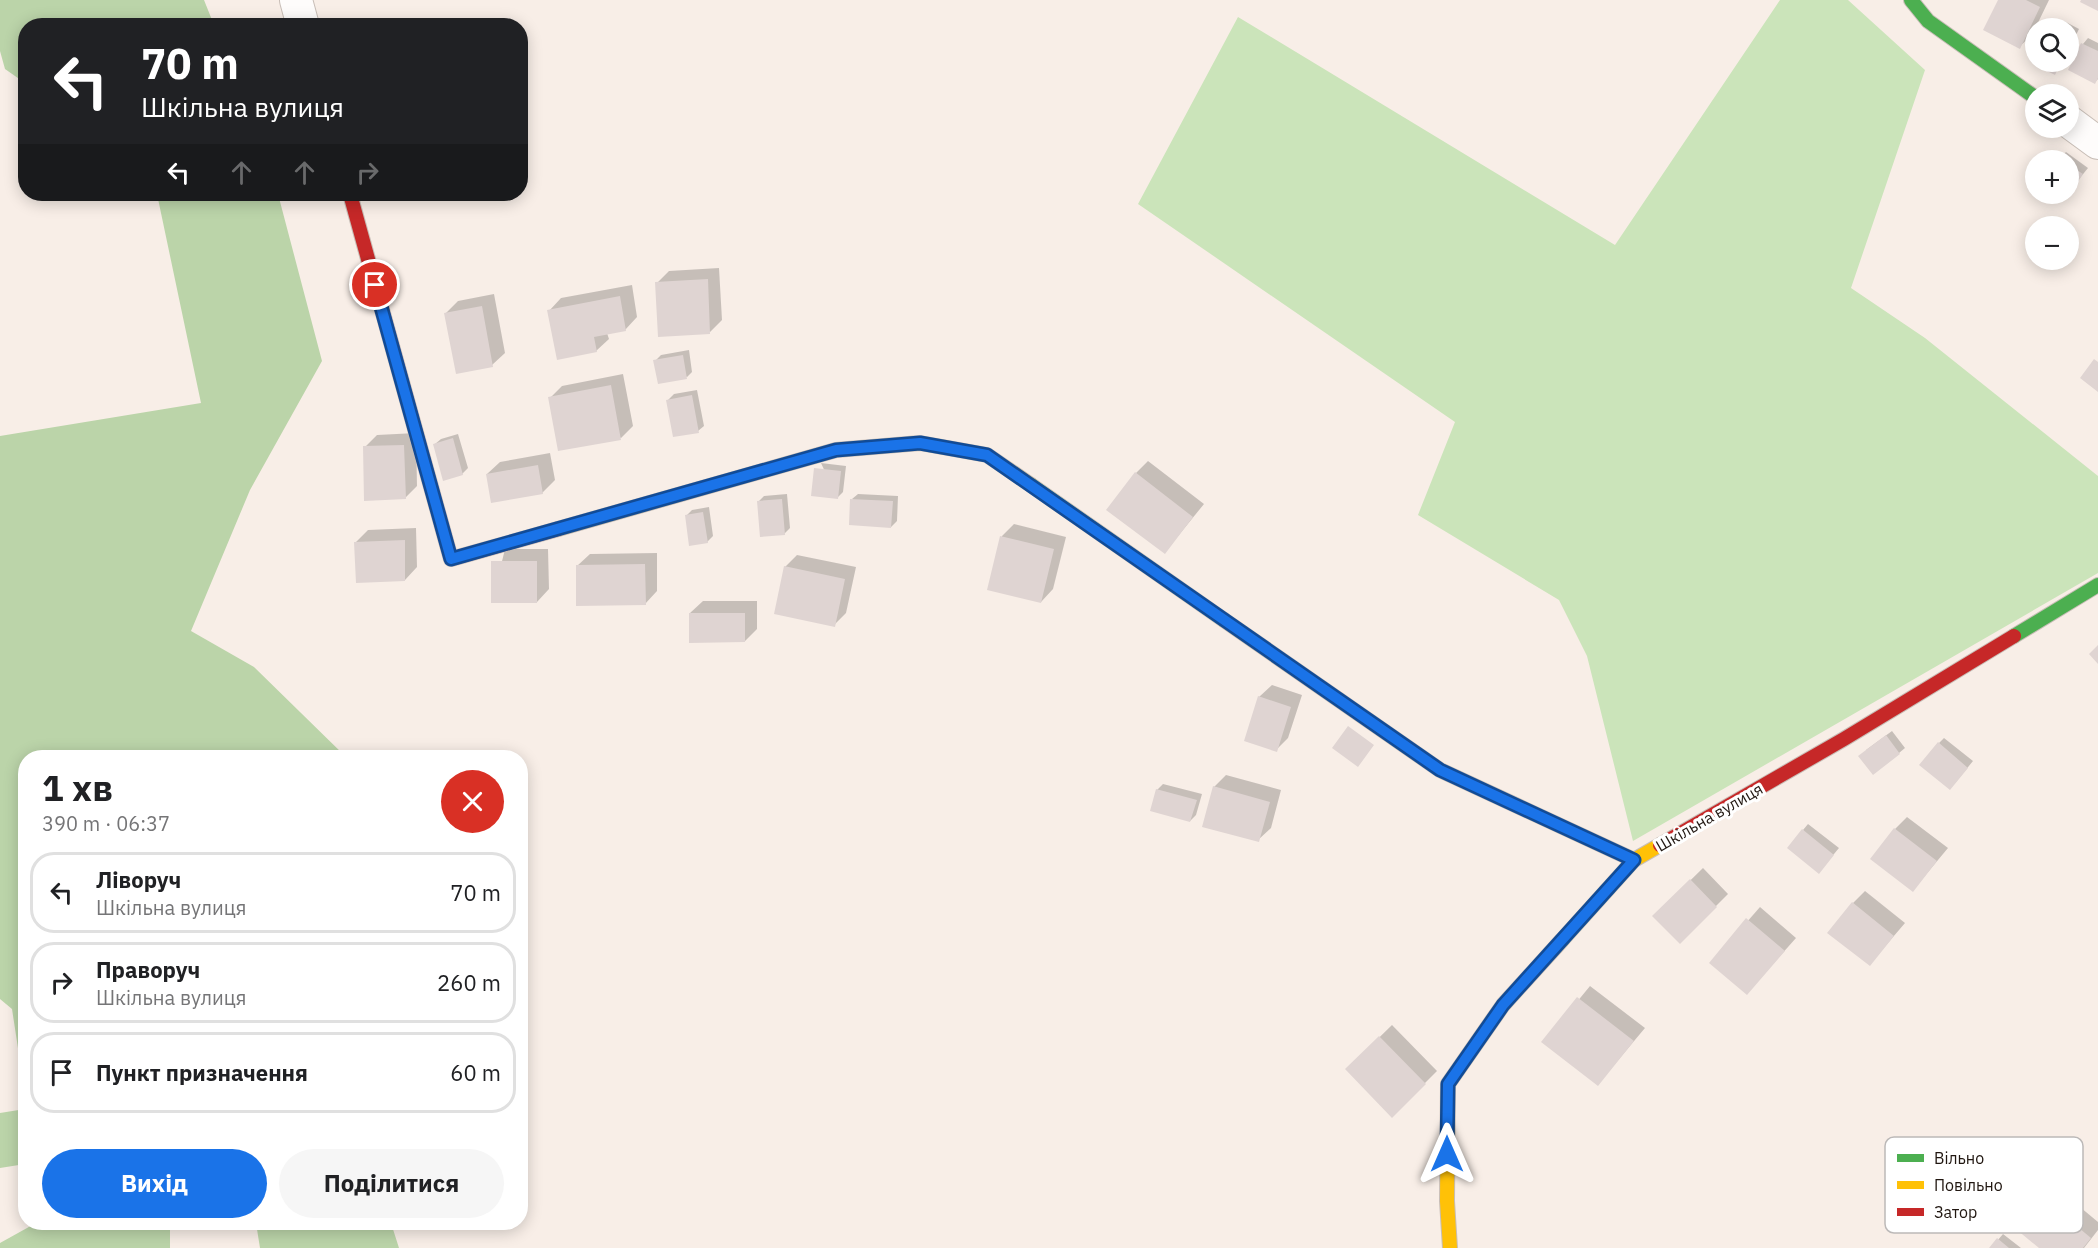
<!DOCTYPE html>
<html lang="uk">
<head>
<meta charset="utf-8">
<style>
	:root { --surface:#fff; --page:#f6f6f6; --text:#202124; --muted:#757577; --line:#e0e0e0; --accent:#1a73e8 }
	body { margin:0; font-family:"IBM Plex Sans",sans-serif; background:var(--page); color:var(--text); height:100vh; display:flex; flex-direction:column; font-size:22px; white-space:nowrap }
	* { box-sizing:border-box; margin:0 }
	p { font-size:20px; color:var(--muted) }
	.icon { flex:none; width:33px; height:33px; fill:none; stroke:currentColor; stroke-width:2; stroke-linecap:round; stroke-linejoin:round }
	.map { position:relative; flex:1; overflow:hidden }
	.drawer { position:absolute; left:18px; top:750px; width:510px; height:480px; display:flex; flex-direction:column; background:var(--surface); border-radius:24px; box-shadow:0 3px 15px #0003 }
	.drawer>* { flex:none }
	.banner { position:absolute; left:18px; top:18px; width:510px; height:183px; border-radius:24px; box-shadow:0 3px 15px #0003; background:#202124; color:#fff; overflow:hidden }
	.tools { position:absolute; left:2025px; top:18px; display:grid; gap:12px }
	.tools a { display:grid; place-items:center; width:54px; height:54px; border-radius:50%; background:var(--surface); box-shadow:0 3px 15px #0003; font-size:30px }
	.pin { position:absolute; display:grid; place-items:center; width:51px; height:51px; color:#fff; margin:-26px; border:3px solid #fff; border-radius:50%; box-shadow:0 2px 6px #0007 }
	.me { position:absolute; width:66px; margin:-33px; rotate:0deg; stroke-linejoin:round; filter:drop-shadow(0 0 4px #0008) }
	.turn { display:flex; align-items:center; gap:21px; height:126px; padding:0 24px; font-size:27px }
	.turn .icon { width:78px; height:78px; stroke-width:2.5 }
	.turn b { display:block; font-size:42px; line-height:51px }
	.lanes { display:flex; align-items:center; height:57px; padding:0 24px; background:#0003; justify-content:center; gap:30px; direction:ltr }
	.lanes .off { opacity:.35 }
	.round { display:grid; place-items:center; flex:none; width:63px; height:63px; border-radius:32px; background:var(--page) }
	.overview { display:flex; align-items:center; justify-content:space-between; height:102px; padding:0 24px }
	h1 { font-size:36px; font-weight:700; line-height:45px }
	.action { display:flex; gap:12px; margin-top:auto; padding:12px 24px }
	.action a { flex:1; height:69px; border-radius:36px; background:var(--accent); color:#fff; font-size:24px; font-weight:700; line-height:69px; text-align:center }
	.action a+a { background:var(--page); color:var(--text) }
	ul { padding:0; list-style:none }
	li { display:flex; align-items:center; gap:18px; height:81px; margin:0 12px 9px; padding:0 12px; border:3px solid var(--line); border-radius:24px }
	li div { flex:1 }
	li b { display:block; font-size:22px }
	li em { font-style:normal }
	.map>svg:first-child { display:block }
	.green { fill:#cbe4ba }
	.forest { fill:#bbd4a9 }
	.shadow { fill:#0003 }
	.building { fill:#dfd4d2 }
	.lines { fill:none; stroke-linecap:round; stroke-linejoin:round }
	.street-casing { stroke:#c8beb7; stroke-width:34 }
	.fast-casing { stroke:#c8beb7; stroke-width:16 }
	.slow-casing { stroke:#c8beb7; stroke-width:16 }
	.jam-casing { stroke:#c8beb7; stroke-width:16 }
	.street { stroke:#fefcfb; stroke-width:32 }
	.fast { stroke:#4caf50; stroke-width:14 }
	.slow { stroke:#ffc107; stroke-width:14 }
	.jam { stroke:#c62828; stroke-width:14 }
	.route-casing { stroke:#114b97; stroke-width:15 }
	.route { stroke:#1a73e8; stroke-width:10 }
	.labels { text-anchor:middle; dominant-baseline:central; stroke-width:6; stroke-linejoin:round; paint-order:stroke }
	.street-label { font-size:16px; fill:#211711; stroke:#fff }
	.key { fill:#fff; stroke:#bcb9b8; stroke-width:1.5 }
	.key-label { font-size:16px; fill:#211711 }
</style>
</head>
<body>
<div class="map">
<svg width="2098" height="1248" viewBox="0 0 2098 1248">
	<rect width="100%" height="100%" fill="#f8eee7"/>
	<path class="green" d="M 1780,0 L 1848,0 L 1925,70 L 1851,288 L 1925,338 L 2098,476 L 2098,573 L 1633,841 L 1587,656 L 1559,600 L 1418,515 L 1455,422 L 1138,204 L 1238,17 L 1615,245 Z"/>
	<path class="forest" d="M 0,0 L 204,0 L 214,25 L 26,26 L 25,83 L 5,69 L 0,51 Z
		M 157,194 L 278,194 L 322,361 L 250,490 L 191,631 L 254,667 L 346,757 L 26,758 L 25,1094 L 12,1009 L 0,999 L 0,436 L 201,403 Z
		M 25,1109 L 25,1164 L 0,1168 L 0,1113 Z
		M 36,1223 L 170,1223 L 170,1248 L 0,1248 L 0,1243 Z
		M 256,1223 L 391,1223 L 399,1248 L 260,1248 Z"/>
	<path class="shadow" d="M 2000,0 L 2049,0 L 2032,35 L 2019,47 Z
		M 2064,21 L 2079,29 L 2068,51 L 2068,28 L 2058,28 Z
		M 2088,38 L 2098,43 L 2098,79 L 2095,82 L 2083,44 Z
		M 2041,62 L 2063,62 L 2055,73 L 2039,65 Z
		M 2066,152 L 2088,168 L 2075,184 L 2068,180 L 2068,160 L 2058,160 Z
		M 719,268 L 722,320 L 710,332 L 657,283 L 669,271 Z
		M 632,285 L 637,317 L 625,330 L 607,333 L 609,339 L 596,351 L 549,311 L 561,298 Z
		M 494,294 L 505,353 L 492,365 L 446,313 L 458,301 Z
		M 689,350 L 692,372 L 687,377 L 655,361 L 661,355 Z
		M 623,374 L 633,426 L 621,438 L 550,398 L 562,386 Z
		M 697,390 L 704,426 L 698,431 L 668,400 L 674,394 Z
		M 416,433 L 417,486 L 405,498 L 365,447 L 377,435 Z
		M 458,434 L 468,468 L 462,474 L 435,444 L 441,439 Z
		M 550,453 L 555,480 L 542,493 L 487,474 L 500,462 Z
		M 1148,461 L 1204,504 L 1165,552 L 1136,473 Z
		M 821,463 L 846,466 L 843,492 L 837,498 Z
		M 787,494 L 790,528 L 784,534 L 758,502 L 764,496 Z
		M 858,494 L 898,496 L 897,521 L 891,527 L 852,499 Z
		M 709,507 L 713,536 L 707,542 L 687,515 L 692,510 Z
		M 1014,524 L 1066,537 L 1053,589 L 1041,602 L 989,589 L 1002,536 Z
		M 416,528 L 417,567 L 405,580 L 356,542 L 368,530 Z
		M 505,549 L 548,549 L 549,589 L 537,602 L 492,602 Z
		M 657,553 L 657,591 L 645,604 L 577,566 L 590,554 Z
		M 797,555 L 856,567 L 846,613 L 834,625 L 785,567 Z
		M 703,601 L 757,601 L 757,629 L 745,641 L 690,613 Z
		M 1272,685 L 1302,695 L 1288,738 L 1276,750 L 1259,697 Z
		M 1892,731 L 1905,748 L 1899,753 L 1866,750 Z
		M 1944,738 L 1973,761 L 1955,783 L 1939,743 Z
		M 1226,775 L 1281,790 L 1271,828 L 1258,840 L 1214,787 Z
		M 1163,784 L 1202,794 L 1196,815 L 1190,821 L 1157,790 Z
		M 1907,817 L 1948,848 L 1913,890 L 1895,829 Z
		M 1808,824 L 1839,848 L 1824,866 L 1803,830 Z
		M 1703,868 L 1728,894 L 1680,942 L 1654,916 Z
		M 1865,891 L 1905,923 L 1870,964 L 1853,903 Z
		M 1760,907 L 1796,938 L 1747,993 L 1711,963 Z
		M 1590,986 L 1645,1028 L 1598,1084 L 1544,1042 Z
		M 1392,1025 L 1437,1071 L 1392,1116 L 1347,1069 Z
		M 2050,1182 L 2098,1222 L 2098,1230 L 2084,1248 L 2042,1248 L 2038,1194 Z
		M 2003,1234 L 2021,1248 L 1991,1248 Z"/>
	<path class="building" d="M 1998,0 L 2026,0 L 2040,7 L 2020,49 L 1983,30 Z
		M 2081,0 L 2098,0 L 2098,11 L 2080,2 Z
		M 2081,43 L 2098,51 L 2098,78 L 2095,84 L 2068,70 Z
		M 2039,62 L 2061,62 L 2055,75 L 2037,66 Z
		M 2068,164 L 2083,174 L 2075,186 L 2068,182 Z
		M 708,279 L 710,334 L 658,337 L 655,282 Z
		M 620,296 L 626,331 L 594,337 L 597,352 L 557,360 L 547,310 Z
		M 482,306 L 493,367 L 456,374 L 444,313 Z
		M 683,355 L 687,379 L 658,384 L 653,360 Z
		M 2094,359 L 2098,362 L 2098,392 L 2080,378 Z
		M 611,385 L 621,440 L 558,451 L 548,397 Z
		M 692,395 L 699,433 L 673,437 L 666,400 Z
		M 453,438 L 463,475 L 443,481 L 433,444 Z
		M 404,445 L 406,499 L 364,501 L 363,446 Z
		M 538,465 L 543,494 L 491,503 L 486,474 Z
		M 814,468 L 841,471 L 838,499 L 811,496 Z
		M 1135,472 L 1193,517 L 1165,554 L 1106,510 Z
		M 782,499 L 785,535 L 760,537 L 757,501 Z
		M 850,499 L 893,501 L 891,528 L 849,525 Z
		M 703,512 L 708,543 L 689,546 L 685,515 Z
		M 1000,536 L 1054,549 L 1041,603 L 987,590 Z
		M 405,540 L 405,581 L 356,583 L 354,542 Z
		M 491,561 L 537,561 L 537,603 L 491,603 Z
		M 645,564 L 646,605 L 576,606 L 576,565 Z
		M 784,566 L 845,579 L 835,627 L 774,614 Z
		M 689,613 L 745,613 L 745,642 L 689,643 Z
		M 2098,645 L 2098,664 L 2089,654 Z
		M 1258,696 L 1291,707 L 1277,752 L 1244,741 Z
		M 1348,726 L 1374,745 L 1358,767 L 1332,748 Z
		M 1886,735 L 1900,754 L 1873,775 L 1858,756 Z
		M 1938,742 L 1968,768 L 1950,790 L 1919,765 Z
		M 1213,786 L 1270,802 L 1259,842 L 1202,827 Z
		M 1156,789 L 1197,800 L 1190,822 L 1150,811 Z
		M 1894,828 L 1937,861 L 1913,892 L 1870,859 Z
		M 1802,829 L 1834,855 L 1819,874 L 1787,848 Z
		M 1690,879 L 1717,907 L 1680,944 L 1652,916 Z
		M 1852,902 L 1894,936 L 1870,966 L 1827,933 Z
		M 1746,918 L 1785,951 L 1747,995 L 1709,963 Z
		M 1577,997 L 1634,1041 L 1598,1086 L 1541,1042 Z
		M 1379,1036 L 1426,1084 L 1392,1118 L 1345,1069 Z
		M 2037,1193 L 2091,1238 L 2083,1248 L 2039,1248 L 2011,1225 Z
		M 1997,1238 L 2009,1248 L 1989,1248 Z"/>
	<g class="lines">
		<defs>
			<path id="street" d="M 296,0 L 303,26
				M 2068,121 L 2098,143"/>
			<path id="fast" d="M 1911,0 L 1928,21 L 2036,98
				M 1031,485 L 1224,620
				M 2014,636 L 2098,585
				M 1562,940 L 1634,860"/>
			<path id="slow" d="M 558,529 L 836,450 L 920,443 L 987,455 L 1031,485
				M 1224,620 L 1440,770 L 1634,860 L 1660,845
				M 1450,1248 L 1447,1201 L 1448,1084 L 1503,1005 L 1562,940"/>
			<path id="jam" d="M 350,194 L 451,559 L 558,529
				M 1660,845 L 1844,739 L 2014,636"/>
		</defs>
		<use href="#street" class="street-casing"/>
		<use href="#fast" class="fast-casing"/>
		<use href="#slow" class="slow-casing"/>
		<use href="#jam" class="jam-casing"/>
		<use href="#street" class="street"/>
		<use href="#fast" class="fast"/>
		<use href="#slow" class="slow"/>
		<use href="#jam" class="jam"/>
	</g>
	<g class="lines">
		<defs>
			<path id="route" d="M 375,285 L 451,559 L 836,450 L 920,443 L 987,455 L 1440,770 L 1634,860 L 1503,1005 L 1448,1084 L 1447,1154"/>
		</defs>
		<use href="#route" class="route-casing"/>
		<use href="#route" class="route"/>
	</g>
	<g class="labels">
		<g class="street-label">
			<text transform="translate(1709 817) rotate(-30)">Шкільна вулиця</text>
		</g>
	</g>
	<rect x="1885" y="1137" width="198" height="96" rx="9" class="key"/>
	<rect x="1897" y="1154" width="27" height="8" fill="#4caf50"/>
	<rect x="1897" y="1181" width="27" height="8" fill="#ffc107"/>
	<rect x="1897" y="1208" width="27" height="8" fill="#c62828"/>
	<g class="key-label">
		<text x="1934" y="1164">Вільно</text>
		<text x="1934" y="1191">Повільно</text>
		<text x="1934" y="1218">Затор</text>
	</g>
</svg>
<div class="tools">
<a><svg class="icon" aria-label="search" viewBox="0 0 24 24"><circle cx="10" cy="10" r="6"/><path d="M15 15l6 6"/></svg></a>
<a><svg class="icon" aria-label="layers" viewBox="0 0 24 24"><path d="M12 4l9 5-9 5-9-5zM3 14l9 5 9-5"/></svg></a>
<a>+</a>
<a>−</a>
</div>
<div class="pin" style="left:375px;top:285px;background:#d93025"><svg class="icon" aria-label="arrive" viewBox="0 0 24 24"><path d="M6 21V4h12l-3 4 3 4H6"/></svg></div>
<svg class="me" style="left:1447px;top:1154px" viewBox="-20 -20 40 40"><path d="M0-17L14 15 0 8-14 15z" fill="#1a73e8" stroke="#fff" stroke-width="4"/></svg>
<div class="banner">
<div class="turn"><svg class="icon" aria-label="left" viewBox="0 0 24 24"><path d="M17 20v-9H6M10 6l-5 5 5 5"/></svg><div><b>70 m</b>Шкільна вулиця</div></div>
<div class="lanes"><svg class="icon" aria-label="left" viewBox="0 0 24 24"><path d="M17 20v-9H6M10 6l-5 5 5 5"/></svg><svg class="icon off" aria-label="ahead" viewBox="0 0 24 24"><path d="M12 20V5M6 11l6-6 6 6"/></svg><svg class="icon off" aria-label="ahead" viewBox="0 0 24 24"><path d="M12 20V5M6 11l6-6 6 6"/></svg><svg class="icon off" aria-label="right" viewBox="0 0 24 24"><path d="M7 20v-9h11M14 6l5 5-5 5"/></svg></div>
</div>
<section class="drawer">
<div class="overview"><div><h1>1 хв</h1><p>390 m · 06:37</p></div><a class="round" style="background:#d93025;color:#fff"><svg class="icon" aria-label="close" viewBox="0 0 24 24"><path d="M6 6l12 12M18 6L6 18"/></svg></a></div>
<ul>
<li><svg class="icon" aria-label="left" viewBox="0 0 24 24"><path d="M17 20v-9H6M10 6l-5 5 5 5"/></svg><div><b>Ліворуч</b><p>Шкільна вулиця</p></div><em>70 m</em></li>
<li><svg class="icon" aria-label="right" viewBox="0 0 24 24"><path d="M7 20v-9h11M14 6l5 5-5 5"/></svg><div><b>Праворуч</b><p>Шкільна вулиця</p></div><em>260 m</em></li>
<li><svg class="icon" aria-label="arrive" viewBox="0 0 24 24"><path d="M6 21V4h12l-3 4 3 4H6"/></svg><div><b>Пункт призначення</b></div><em>60 m</em></li>
</ul>
<div class="action"><a>Вихід</a><a>Поділитися</a></div>
</section>
</div>
</body>
</html>
